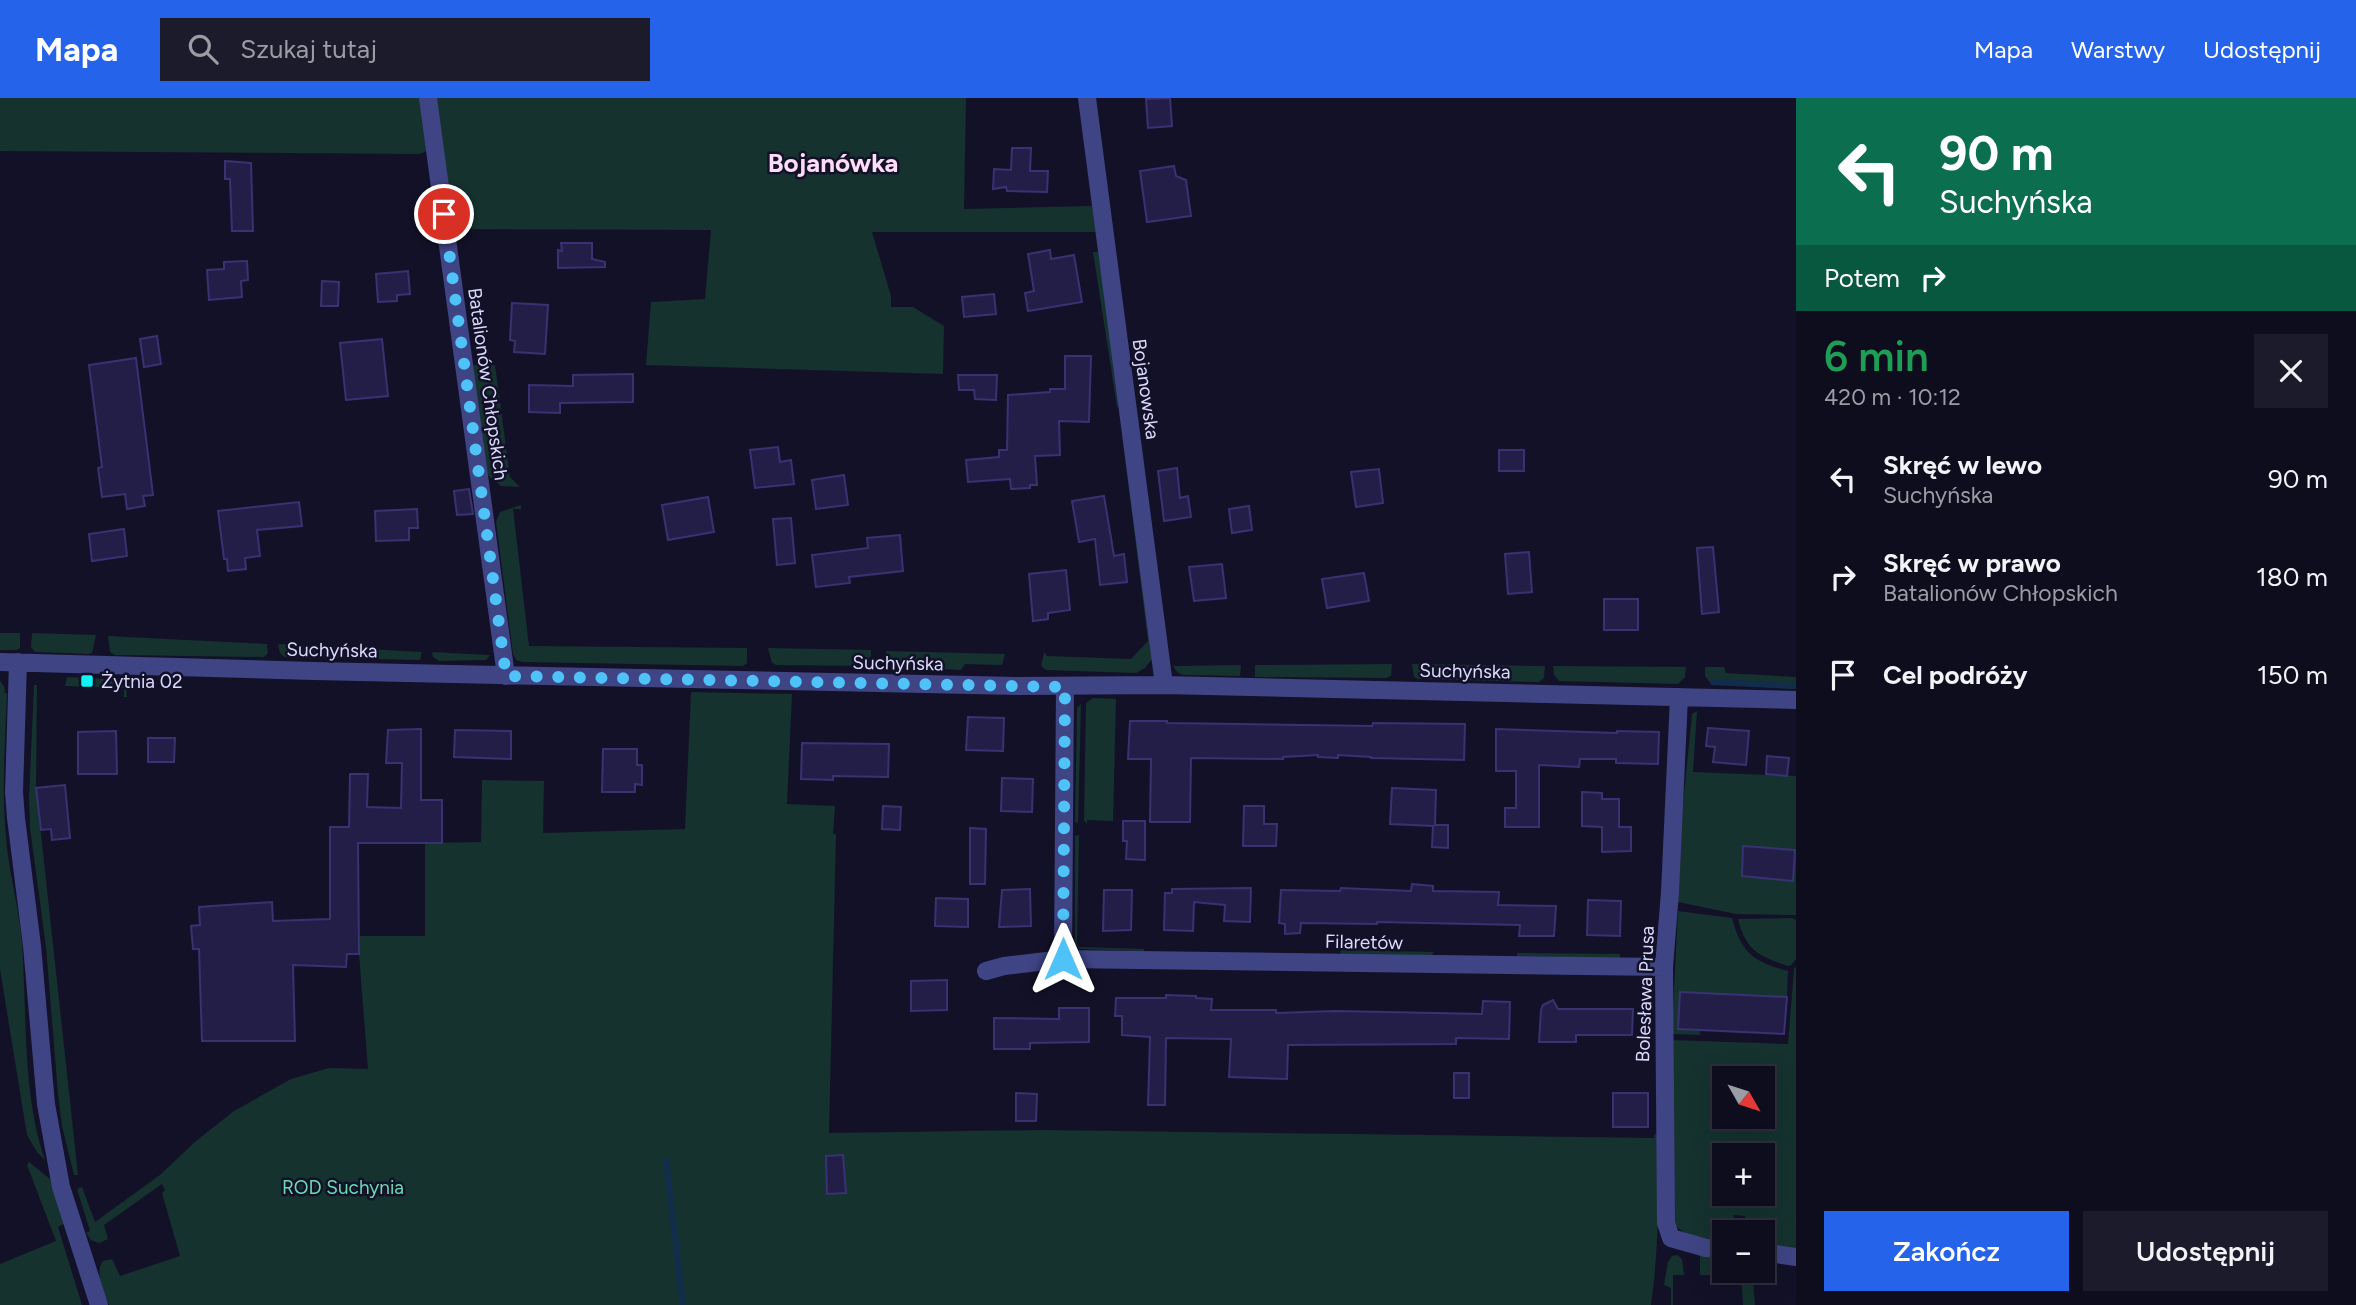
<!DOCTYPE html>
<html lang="pl">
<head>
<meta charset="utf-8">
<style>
	:root { --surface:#0e0d1e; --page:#1c1b2b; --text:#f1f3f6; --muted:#9b9ca4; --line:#2e2d3c; --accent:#2563eb }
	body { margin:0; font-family:Figtree,sans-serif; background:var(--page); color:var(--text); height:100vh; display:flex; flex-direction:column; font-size:26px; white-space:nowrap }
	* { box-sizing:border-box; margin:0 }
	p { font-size:23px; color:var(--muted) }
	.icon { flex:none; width:38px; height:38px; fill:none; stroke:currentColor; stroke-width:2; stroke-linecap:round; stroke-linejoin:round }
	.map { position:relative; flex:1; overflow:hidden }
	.panel { display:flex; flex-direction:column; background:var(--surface); width:560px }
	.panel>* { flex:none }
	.banner { background:#0b6e4f; color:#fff; overflow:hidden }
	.needle { width:46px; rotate:129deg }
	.controls { position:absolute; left:1712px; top:968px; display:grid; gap:14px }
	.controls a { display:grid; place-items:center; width:63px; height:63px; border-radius:0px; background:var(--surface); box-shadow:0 7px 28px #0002,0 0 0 2px var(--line); font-size:35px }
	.pin { position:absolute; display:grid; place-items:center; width:60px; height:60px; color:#fff; margin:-30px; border:4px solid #fff; border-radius:50%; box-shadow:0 2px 7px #0007 }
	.me { position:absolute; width:77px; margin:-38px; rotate:0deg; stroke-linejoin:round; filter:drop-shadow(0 0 5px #0008) }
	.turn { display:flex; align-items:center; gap:24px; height:147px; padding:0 28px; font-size:32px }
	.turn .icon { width:91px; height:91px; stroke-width:2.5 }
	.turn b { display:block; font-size:49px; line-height:60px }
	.then { display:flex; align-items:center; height:66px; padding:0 28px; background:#0003; gap:14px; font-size:26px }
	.round { display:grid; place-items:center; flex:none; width:74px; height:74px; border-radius:0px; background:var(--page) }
	.summary { display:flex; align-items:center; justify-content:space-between; height:119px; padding:0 28px }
	h1 { font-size:42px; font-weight:600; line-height:52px; color:#1e9e55 }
	.button { display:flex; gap:14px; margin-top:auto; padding:14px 28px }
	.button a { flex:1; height:80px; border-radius:0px; background:var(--accent); color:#fff; font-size:28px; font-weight:600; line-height:80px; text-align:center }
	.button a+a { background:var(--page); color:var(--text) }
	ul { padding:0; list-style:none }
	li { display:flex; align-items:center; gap:21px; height:98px; padding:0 28px }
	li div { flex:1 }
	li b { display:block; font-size:26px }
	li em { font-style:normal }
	header { display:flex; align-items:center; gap:42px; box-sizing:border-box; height:98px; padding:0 35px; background:var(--accent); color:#fff }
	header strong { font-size:33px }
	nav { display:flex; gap:38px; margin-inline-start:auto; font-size:24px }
	.search { width:490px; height:63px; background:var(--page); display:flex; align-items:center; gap:18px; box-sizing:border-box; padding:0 24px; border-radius:0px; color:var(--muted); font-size:26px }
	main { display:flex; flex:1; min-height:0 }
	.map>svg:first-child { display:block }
	.green { fill:#15322e; fill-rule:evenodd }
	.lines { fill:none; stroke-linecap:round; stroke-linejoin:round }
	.stream { stroke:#122d4c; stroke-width:6 }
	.building { fill:#231e48; stroke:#383273; stroke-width:2 }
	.minor { stroke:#3f4485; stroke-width:18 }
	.route { stroke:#4fc3f7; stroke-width:12; stroke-dasharray:0 21.6 }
	.poi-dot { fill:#11f3f3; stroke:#131128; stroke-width:2.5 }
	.labels { text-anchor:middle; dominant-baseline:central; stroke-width:5; stroke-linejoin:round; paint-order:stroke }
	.street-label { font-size:19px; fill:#dbdafd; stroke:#131128 }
	.poi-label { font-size:19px; fill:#dbdafd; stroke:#131128; text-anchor:start }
	.park-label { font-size:19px; fill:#69dbb3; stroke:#131128 }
	.district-label { font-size:26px; font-weight:bold; fill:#fddcf5; stroke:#131128 }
</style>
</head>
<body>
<header>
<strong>Mapa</strong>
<div class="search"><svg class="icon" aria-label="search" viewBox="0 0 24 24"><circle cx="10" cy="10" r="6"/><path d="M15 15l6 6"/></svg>Szukaj tutaj</div>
<nav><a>Mapa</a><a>Warstwy</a><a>Udostępnij</a></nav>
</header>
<main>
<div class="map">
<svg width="1796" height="1207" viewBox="0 0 1796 1207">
	<rect width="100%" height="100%" fill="#131128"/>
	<path class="green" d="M 0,0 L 424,0 L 428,50 L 425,54 L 419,56 L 0,53 Z
		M 436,0 L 966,0 L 964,111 L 1092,108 L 1096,134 L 872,134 L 891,198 L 891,209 L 913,209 L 944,228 L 943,276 L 646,267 L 651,204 L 705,201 L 711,132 L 452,131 Z
		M 1093,154 L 1098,154 L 1121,307 L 1117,309 Z
		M 472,267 L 495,267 L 510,379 L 520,389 L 501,388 L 485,375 Z
		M 1122,336 L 1124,336 L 1152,561 L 1145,570 L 1136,575 L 1046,572 L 1041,568 L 1044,554 L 1047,558 L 1131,561 L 1148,543 Z
		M 521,407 L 521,411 L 513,411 L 529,548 L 747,550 L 747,565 L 743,568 L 523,564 L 516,562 L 513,556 L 496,424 L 500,414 Z
		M 0,535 L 20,535 L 20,550 L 17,552 L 0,552 Z
		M 32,535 L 96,537 L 92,555 L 88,556 L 35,554 L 31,549 Z
		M 108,538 L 267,546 L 268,555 L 264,559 L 115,557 L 110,554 Z
		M 278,546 L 422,554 L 420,562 L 284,559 L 280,555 Z
		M 768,550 L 871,552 L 871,558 L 864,568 L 776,567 L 772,565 Z
		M 886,553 L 1005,556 L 1002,567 L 965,566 L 961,572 L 893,568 L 886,561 Z
		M 432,554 L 490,557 L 486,562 L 439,563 L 433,559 Z
		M 1392,566 L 1391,578 L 1386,580 L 1255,579 L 1255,567 Z
		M 1412,566 L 1545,568 L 1544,580 L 1539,584 L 1418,581 L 1414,579 Z
		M 1241,567 L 1240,578 L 1183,577 L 1178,575 L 1173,568 Z
		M 1553,568 L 1556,568 L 1686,569 L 1685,579 L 1678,586 L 1559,583 L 1554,577 Z
		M 1705,569 L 1724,569 L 1726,575 L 1796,579 L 1796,591 L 1711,586 L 1705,578 Z
		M 67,579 L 125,582 L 127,599 L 124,599 L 124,590 L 65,588 Z
		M 0,583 L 4,588 L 5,595 L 7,595 C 5,646 1,698 7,750 C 11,781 19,813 22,845 C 27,914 22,996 45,1062 L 37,1054 L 27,1037 L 0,871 Z
		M 34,587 L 37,587 L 36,690 L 78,1077 L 74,1077 L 62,1028 L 58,996 L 46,849 L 30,730 L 29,701 Z
		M 691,594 L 792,596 L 787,706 L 835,708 L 833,736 L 836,736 L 829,1035 L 1043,1032 L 1654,1040 L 1655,1036 L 1657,1036 C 1659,1094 1659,1150 1651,1207 L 109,1207 C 104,1193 94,1175 103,1163 L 112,1161 L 120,1178 L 180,1158 L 162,1095 L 165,1092 L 162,1086 L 104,1127 L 108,1141 L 99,1145 L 91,1142 L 86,1135 L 90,1133 L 77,1091 L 82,1089 L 95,1124 L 160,1077 L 196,1043 L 234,1013 L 291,981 L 329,970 L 368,971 L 359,856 L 359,838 L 425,838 L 425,745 L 481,744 L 482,682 L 544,683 L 543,735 L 685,731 Z
		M 1093,600 L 1116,601 L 1113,723 L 1087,722 L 1087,726 L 1084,722 L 1086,605 Z
		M 1081,606 L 1078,725 L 1075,724 L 1077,610 Z
		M 1697,613 L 1693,674 L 1796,678 L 1796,817 L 1736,816 L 1678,804 C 1678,741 1686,679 1692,616 Z
		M 1079,737 L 1077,844 L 1079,849 L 1144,851 L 1144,853 L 1079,851 L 1075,844 L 1075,738 Z
		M 1678,813 L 1732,820 C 1741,855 1754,864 1788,873 L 1787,900 L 1680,894 L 1678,931 L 1700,932 L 1700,937 L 1673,936 L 1672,931 Z
		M 1792,820 L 1796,822 L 1796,861 L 1791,867 L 1788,868 C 1759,858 1746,853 1738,821 Z
		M 1340,852 L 1434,854 L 1431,858 L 1341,857 Z
		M 1517,855 L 1620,856 L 1620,860 L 1517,858 Z
		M 1796,868 L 1796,1152 L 1762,1148 L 1762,1134 L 1745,1134 L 1745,1118 L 1734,1117 L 1733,1134 L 1724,1134 L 1724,1147 C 1706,1142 1684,1140 1673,1124 L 1671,942 L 1788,946 L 1794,871 ZM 1724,980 L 1762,980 L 1762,1018 L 1724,1018 ZM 1724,1057 L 1762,1057 L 1762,1096 L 1724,1096 Z
		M 29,1064 L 50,1081 L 65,1125 L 58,1129 L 82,1207 L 0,1207 L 0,1166 L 56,1143 L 27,1067 Z
		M 1700,1156 L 1724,1158 L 1724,1172 L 1762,1172 L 1762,1162 L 1769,1163 L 1773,1167 L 1772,1185 L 1753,1184 L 1755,1207 L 1743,1207 L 1741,1178 L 1700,1177 Z
		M 1677,1157 L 1682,1161 L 1684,1177 L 1673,1177 L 1673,1207 L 1671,1207 L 1671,1190 L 1664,1187 L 1668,1164 L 1672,1158 Z"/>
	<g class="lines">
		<path class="stream" d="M 1713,584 L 1796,588
			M 666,1062 L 683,1207"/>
	</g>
	<path class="building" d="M 1170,0 L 1172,28 L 1148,30 L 1146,1 Z
		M 1012,50 L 1031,50 L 1030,73 L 1048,73 L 1047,94 L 1007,93 L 1006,89 L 993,91 L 994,71 L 1011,72 Z
		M 225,63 L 251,65 L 253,133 L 232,133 L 230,81 L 225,81 Z
		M 1174,68 L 1176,78 L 1186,82 L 1191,118 L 1147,124 L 1140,73 Z
		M 561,145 L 592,145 L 592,161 L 605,164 L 605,169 L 558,170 L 558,152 L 562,153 Z
		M 1050,152 L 1051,161 L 1074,157 L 1082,204 L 1028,213 L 1025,195 L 1034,193 L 1028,156 Z
		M 247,163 L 248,182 L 241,183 L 242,199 L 209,202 L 207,172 L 224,171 L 224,164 Z
		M 408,173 L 410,196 L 397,197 L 397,203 L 378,204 L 376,176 Z
		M 322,183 L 339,184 L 338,208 L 321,208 Z
		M 994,196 L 996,216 L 964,219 L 962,199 Z
		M 512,205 L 548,207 L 545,256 L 514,254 L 515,243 L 510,242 Z
		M 157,238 L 161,266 L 144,269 L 140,241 Z
		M 382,241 L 388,298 L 346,302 L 340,245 Z
		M 1065,258 L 1091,258 L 1089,324 L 1059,323 L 1060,357 L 1035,358 L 1037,387 L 1030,387 L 1030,390 L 1011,391 L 1010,381 L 968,384 L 966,362 L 999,359 L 999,352 L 1007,352 L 1008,297 L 1050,294 L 1050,291 L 1065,291 Z
		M 136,260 L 153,397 L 143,398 L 145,408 L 127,411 L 125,396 L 102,399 L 98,370 L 102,369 L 89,267 Z
		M 633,276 L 633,304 L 560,305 L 560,315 L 529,314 L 529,287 L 573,288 L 573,277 Z
		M 958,277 L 997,277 L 996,302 L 975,301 L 974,292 L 959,292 Z
		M 778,349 L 780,364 L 791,362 L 794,386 L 755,390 L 750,352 Z
		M 1499,352 L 1524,352 L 1524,373 L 1499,373 Z
		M 1177,370 L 1180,400 L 1188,398 L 1191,419 L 1164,423 L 1158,373 Z
		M 1379,371 L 1383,405 L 1356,409 L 1351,374 Z
		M 844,377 L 848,407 L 816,411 L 812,382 Z
		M 469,391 L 473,416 L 457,417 L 454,393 Z
		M 1104,398 L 1114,458 L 1124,456 L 1127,484 L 1100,487 L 1095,441 L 1079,444 L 1072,403 Z
		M 708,399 L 714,434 L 668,442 L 662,407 Z
		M 299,404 L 302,428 L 257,432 L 260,458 L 245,460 L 246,471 L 228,473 L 227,461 L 224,461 L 218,413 Z
		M 1249,408 L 1252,432 L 1232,435 L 1229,411 Z
		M 417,411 L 418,430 L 409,430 L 409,442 L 376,443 L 375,413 Z
		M 791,420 L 795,465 L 777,467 L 773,421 Z
		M 124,431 L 127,458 L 92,463 L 89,436 Z
		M 900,437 L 903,473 L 849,479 L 850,485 L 816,489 L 812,457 L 868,450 L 867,440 Z
		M 1713,449 L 1719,514 L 1702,516 L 1697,450 Z
		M 1529,454 L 1532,494 L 1508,496 L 1505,456 Z
		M 1222,466 L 1226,500 L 1194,503 L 1189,469 Z
		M 1066,472 L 1070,512 L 1048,515 L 1048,521 L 1033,523 L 1029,476 Z
		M 1364,475 L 1369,503 L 1327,510 L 1322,481 Z
		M 1604,501 L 1638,501 L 1638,532 L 1604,532 Z
		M 968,619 L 1004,620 L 1003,653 L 966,652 Z
		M 1130,623 L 1167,623 L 1167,625 L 1372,628 L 1373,625 L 1465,626 L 1464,662 L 1371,660 L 1371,659 L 1338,657 L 1338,660 L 1318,659 L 1318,657 L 1283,659 L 1283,661 L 1191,660 L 1190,724 L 1150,724 L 1151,661 L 1128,661 Z
		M 1708,630 L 1749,633 L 1746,667 L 1713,664 L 1715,649 L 1706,648 Z
		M 421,631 L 421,702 L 442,702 L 442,745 L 358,745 L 359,856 L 347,856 L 346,869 L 293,867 L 295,943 L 202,943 L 199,851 L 193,851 L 191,828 L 200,827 L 199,809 L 272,804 L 273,823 L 330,821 L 330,729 L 349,729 L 350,676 L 368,676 L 367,709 L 401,710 L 402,665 L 386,665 L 388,632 Z
		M 1496,631 L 1617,635 L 1617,633 L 1659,634 L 1658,666 L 1616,665 L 1616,661 L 1580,661 L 1579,669 L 1539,667 L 1539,729 L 1505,729 L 1505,710 L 1516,710 L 1516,673 L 1496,673 Z
		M 455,632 L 511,633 L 511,661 L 454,659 Z
		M 116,633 L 117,676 L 78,676 L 78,634 Z
		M 148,640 L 175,640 L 174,664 L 148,664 Z
		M 802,645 L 889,646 L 888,679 L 833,678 L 833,682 L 801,681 Z
		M 603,651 L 637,651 L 637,667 L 642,667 L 642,687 L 635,686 L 635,694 L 602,694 Z
		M 1767,658 L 1789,660 L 1787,678 L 1766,676 Z
		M 1002,680 L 1033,681 L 1032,714 L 1001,713 Z
		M 65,687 L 70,740 L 52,742 L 51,731 L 41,732 L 36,690 Z
		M 1392,690 L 1436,692 L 1435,727 L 1448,727 L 1448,750 L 1432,749 L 1433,728 L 1390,726 Z
		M 1582,694 L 1602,695 L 1602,701 L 1619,701 L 1619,729 L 1631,729 L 1631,753 L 1602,754 L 1602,729 L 1582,728 Z
		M 883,708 L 901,709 L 900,732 L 882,731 Z
		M 1244,708 L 1264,708 L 1264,726 L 1277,726 L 1276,748 L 1243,748 Z
		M 1123,723 L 1145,723 L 1145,762 L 1126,761 L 1127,743 L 1123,743 Z
		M 970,730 L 986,731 L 985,786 L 970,786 Z
		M 1743,748 L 1795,752 L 1793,783 L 1742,778 Z
		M 1412,786 L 1433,788 L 1433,793 L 1499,794 L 1498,807 L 1556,808 L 1554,838 L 1519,838 L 1520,827 L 1377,824 L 1377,826 L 1301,825 L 1300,835 L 1285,836 L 1285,826 L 1279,825 L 1281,792 L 1340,793 L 1341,790 L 1411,793 Z
		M 1251,790 L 1250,824 L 1224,823 L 1225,807 L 1194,804 L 1193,833 L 1164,832 L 1165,795 L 1172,795 L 1172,791 Z
		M 1030,791 L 1031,828 L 999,829 L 1002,792 Z
		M 1104,792 L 1132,792 L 1131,832 L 1103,833 Z
		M 936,800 L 968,801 L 968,829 L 935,828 Z
		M 1588,802 L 1621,803 L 1620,838 L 1587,837 Z
		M 947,882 L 947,912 L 911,913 L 911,883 Z
		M 1680,894 L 1787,899 L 1784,936 L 1678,931 Z
		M 1166,897 L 1196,898 L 1196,900 L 1212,901 L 1211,912 L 1276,912 L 1276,915 L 1336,913 L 1482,916 L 1483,903 L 1510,904 L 1509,941 L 1456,940 L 1456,946 L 1288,947 L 1287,981 L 1229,979 L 1231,941 L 1166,940 L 1165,1007 L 1148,1007 L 1150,939 L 1122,937 L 1122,918 L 1115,918 L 1116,900 L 1166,900 Z
		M 1553,902 L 1558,911 L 1633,911 L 1632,937 L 1576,937 L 1576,944 L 1539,944 L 1541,912 L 1543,907 Z
		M 1059,910 L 1089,910 L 1089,944 L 1030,945 L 1030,951 L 994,951 L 994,920 L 1059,921 Z
		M 1454,975 L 1469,975 L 1469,1000 L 1454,1000 Z
		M 1016,995 L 1037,996 L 1036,1023 L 1016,1023 Z
		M 1613,995 L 1648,995 L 1648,1029 L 1613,1029 Z
		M 843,1057 L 846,1095 L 827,1096 L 826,1058 Z"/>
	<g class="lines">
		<path class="minor" d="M 428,0 L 506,578
			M 1087,0 L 1164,587
			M 0,564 L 314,573 L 1017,588 L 1164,587 L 1796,602
			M 18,564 L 14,694 L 16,720 L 32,848 L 46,1006 L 61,1089 L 99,1207
			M 1679,599 L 1670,794 L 1664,869 L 1666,1125 L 1671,1140 L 1706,1150 L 1724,1151
			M 1063,861 L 1065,589
			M 986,873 L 1004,868 L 1063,861 L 1664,869
			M 1762,1154 L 1796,1159"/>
	</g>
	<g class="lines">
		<path class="route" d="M 444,116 L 506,578 L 1065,589 L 1063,861"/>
	</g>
	<rect class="poi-dot" x="80" y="576" width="14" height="14" rx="3.5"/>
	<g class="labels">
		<g class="street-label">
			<text transform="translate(488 286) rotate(82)">Batalionów Chłopskich</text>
			<text transform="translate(1146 291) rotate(82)">Bojanowska</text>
			<text transform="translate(332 552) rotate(1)">Suchyńska</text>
			<text transform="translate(898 565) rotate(1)">Suchyńska</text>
			<text transform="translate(1465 573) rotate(1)">Suchyńska</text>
			<text transform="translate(1364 844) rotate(1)">Filaretów</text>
			<text transform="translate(1645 896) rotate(-88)">Bolesława Prusa</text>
		</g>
		<g class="poi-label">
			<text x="101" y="583">Żytnia 02</text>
		</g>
		<g class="park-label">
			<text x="343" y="1089">ROD Suchynia</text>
		</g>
		<g class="district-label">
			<text x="833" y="65">Bojanówka</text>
		</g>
	</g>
</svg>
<div class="controls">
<a><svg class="needle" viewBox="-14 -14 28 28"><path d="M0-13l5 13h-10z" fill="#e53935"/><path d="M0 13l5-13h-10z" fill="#9b9ca4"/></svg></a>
<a>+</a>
<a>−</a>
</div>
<div class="pin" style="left:444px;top:116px;background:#d93025"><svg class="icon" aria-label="arrive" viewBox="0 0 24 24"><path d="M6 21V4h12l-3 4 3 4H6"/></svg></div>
<svg class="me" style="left:1063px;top:861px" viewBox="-20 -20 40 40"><path d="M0-17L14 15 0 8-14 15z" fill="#4fc3f7" stroke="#fff" stroke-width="4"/></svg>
</div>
<section class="panel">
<div class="banner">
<div class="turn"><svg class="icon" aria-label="left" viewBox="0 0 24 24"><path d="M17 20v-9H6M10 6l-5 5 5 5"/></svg><div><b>90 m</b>Suchyńska</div></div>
<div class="then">Potem<svg class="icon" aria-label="right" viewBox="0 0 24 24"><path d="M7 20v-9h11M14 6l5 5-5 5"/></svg></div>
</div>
<div class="summary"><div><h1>6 min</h1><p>420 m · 10:12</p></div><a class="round"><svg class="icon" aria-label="close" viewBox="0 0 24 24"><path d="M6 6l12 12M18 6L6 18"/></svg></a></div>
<ul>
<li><svg class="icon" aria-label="left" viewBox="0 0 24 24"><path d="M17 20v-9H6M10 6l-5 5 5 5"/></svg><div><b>Skręć w lewo</b><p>Suchyńska</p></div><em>90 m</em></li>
<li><svg class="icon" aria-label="right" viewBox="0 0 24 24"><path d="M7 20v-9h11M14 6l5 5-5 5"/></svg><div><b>Skręć w prawo</b><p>Batalionów Chłopskich</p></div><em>180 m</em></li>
<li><svg class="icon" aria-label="arrive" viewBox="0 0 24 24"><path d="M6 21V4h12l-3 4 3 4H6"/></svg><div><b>Cel podróży</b></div><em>150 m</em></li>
</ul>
<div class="button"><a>Zakończ</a><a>Udostępnij</a></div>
</section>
</main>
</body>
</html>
